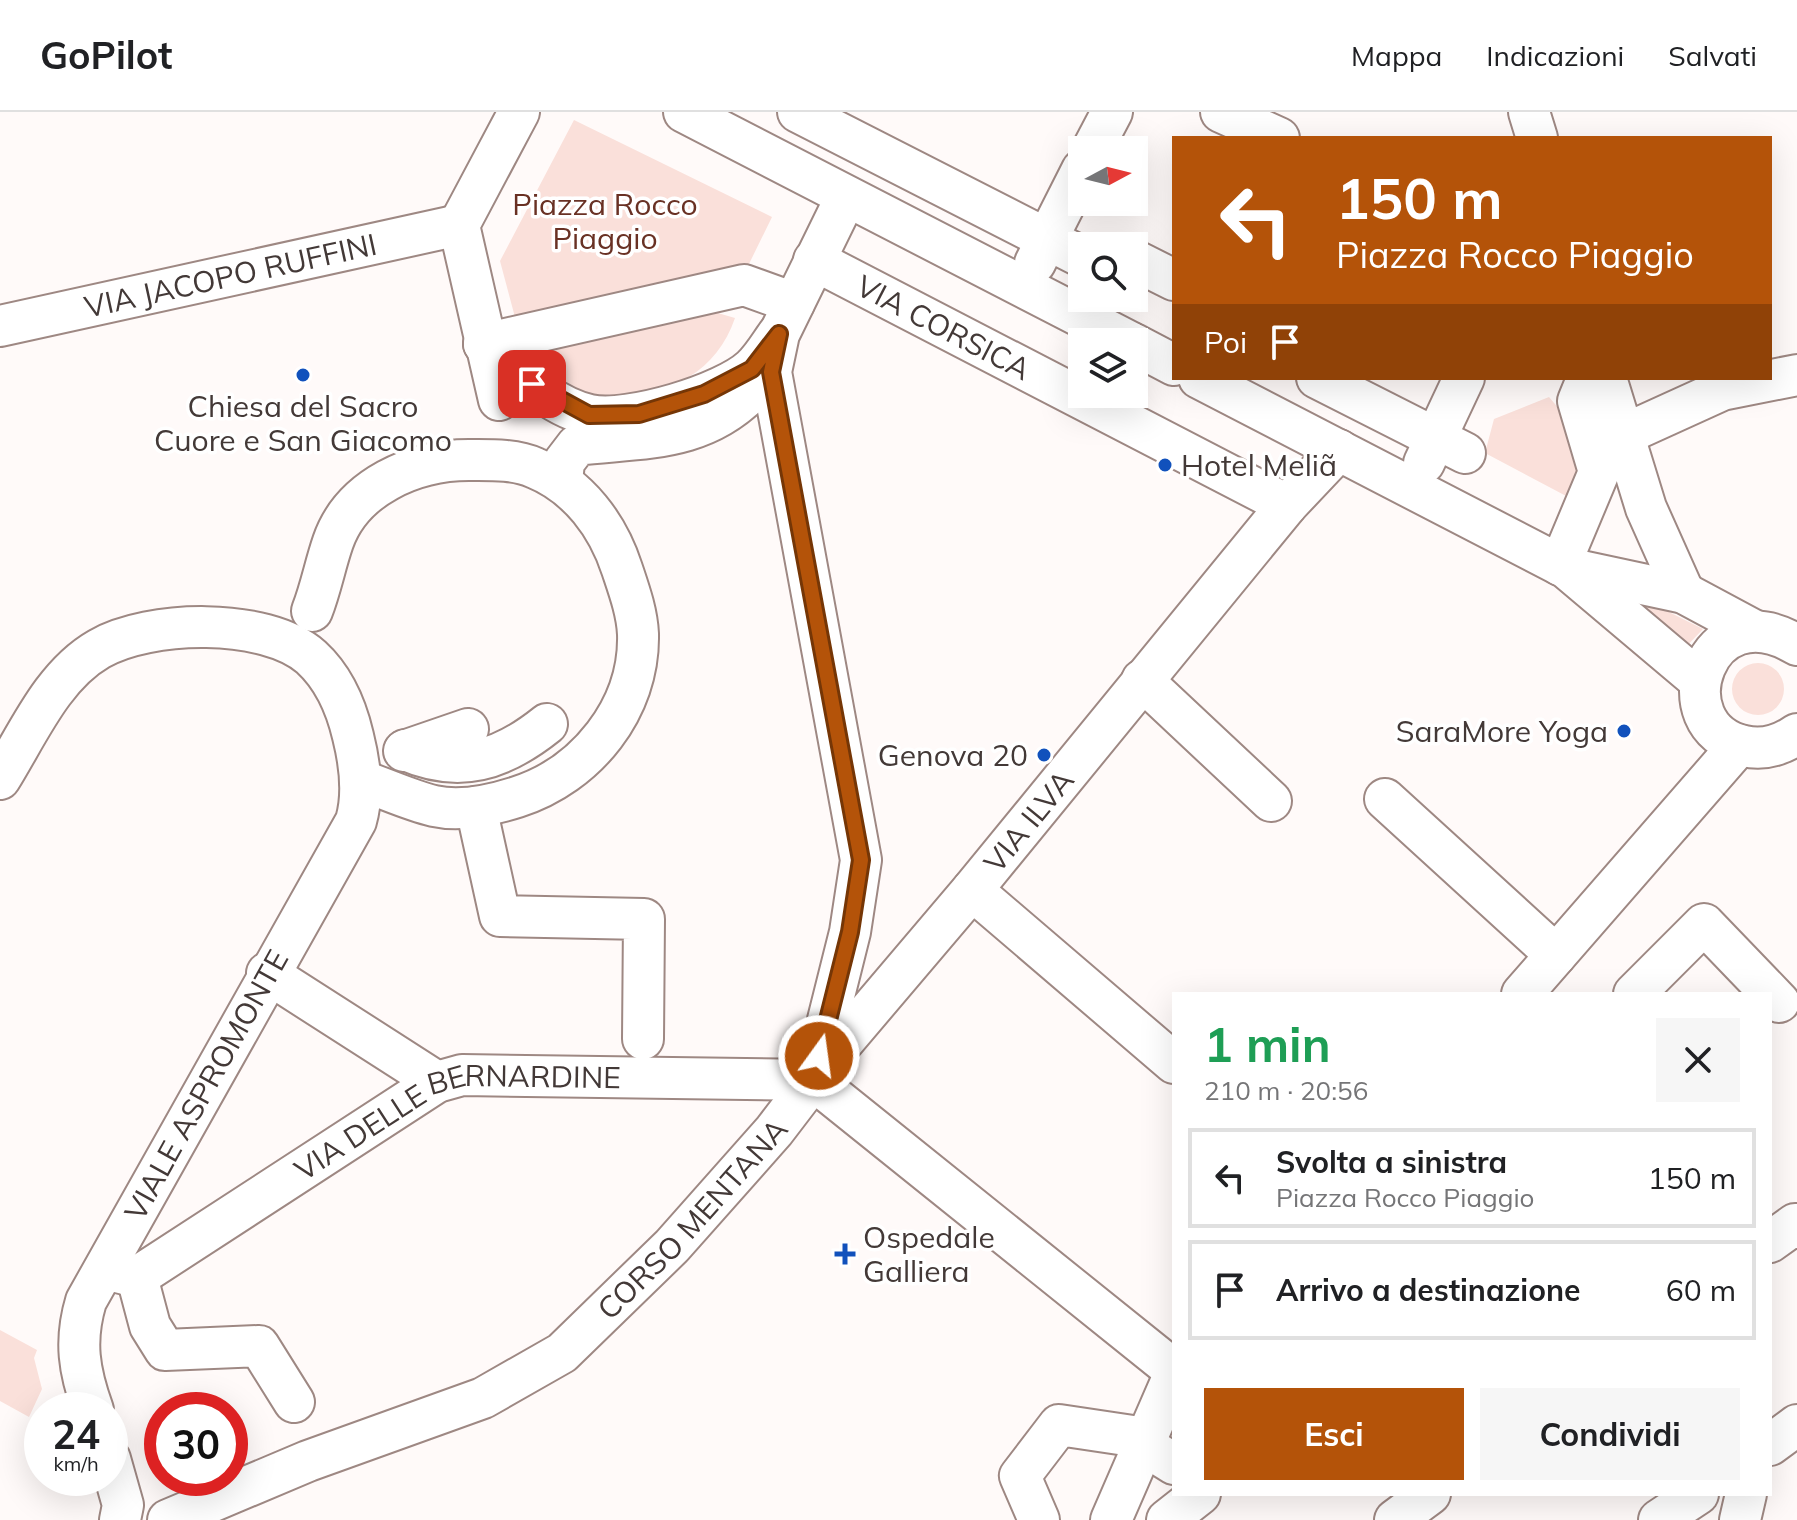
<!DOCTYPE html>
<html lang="it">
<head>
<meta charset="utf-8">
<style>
	:root { --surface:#fff; --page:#f6f6f6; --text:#202124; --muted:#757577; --line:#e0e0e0; --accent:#b45309 }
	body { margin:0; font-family:Mulish,sans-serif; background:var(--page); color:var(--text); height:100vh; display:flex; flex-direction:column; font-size:30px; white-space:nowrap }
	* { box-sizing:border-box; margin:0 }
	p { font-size:26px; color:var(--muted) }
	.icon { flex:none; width:44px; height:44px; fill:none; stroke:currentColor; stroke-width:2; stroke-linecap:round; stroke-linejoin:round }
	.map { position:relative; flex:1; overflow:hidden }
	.sheet { position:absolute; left:1172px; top:880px; width:600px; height:504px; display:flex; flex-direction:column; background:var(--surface); border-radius:0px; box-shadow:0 8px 32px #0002 }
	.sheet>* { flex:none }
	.top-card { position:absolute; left:1172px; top:24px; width:600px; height:244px; border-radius:0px; box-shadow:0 8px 32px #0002; background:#b45309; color:#fff; overflow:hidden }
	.needle { width:52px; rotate:83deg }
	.tools { position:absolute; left:1068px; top:24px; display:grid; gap:16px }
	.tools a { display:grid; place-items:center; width:80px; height:80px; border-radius:0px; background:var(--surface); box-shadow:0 8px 32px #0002; font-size:40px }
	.speed { position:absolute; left:24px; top:1280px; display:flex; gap:16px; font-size:40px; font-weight:700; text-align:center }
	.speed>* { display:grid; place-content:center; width:104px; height:104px; border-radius:50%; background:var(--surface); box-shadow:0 8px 32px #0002; line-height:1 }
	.speed small { font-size:20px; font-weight:400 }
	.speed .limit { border:12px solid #d22; background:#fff; color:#111 }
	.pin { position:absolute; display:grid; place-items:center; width:68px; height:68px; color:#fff; margin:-34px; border-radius:16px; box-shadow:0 4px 12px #0006 }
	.me { position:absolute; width:88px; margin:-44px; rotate:14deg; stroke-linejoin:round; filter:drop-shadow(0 0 6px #0008) }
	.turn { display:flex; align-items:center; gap:28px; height:168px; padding:0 32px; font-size:36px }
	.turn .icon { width:104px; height:104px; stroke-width:2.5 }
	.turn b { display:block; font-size:56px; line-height:68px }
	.then { display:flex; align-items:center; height:76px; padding:0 32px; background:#0003; gap:16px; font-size:30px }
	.round { display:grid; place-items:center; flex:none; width:84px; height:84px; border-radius:0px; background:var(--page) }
	.summary { display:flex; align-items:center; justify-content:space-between; height:136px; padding:0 32px }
	h1 { font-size:48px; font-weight:700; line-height:60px; color:#1e9e55 }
	.action { display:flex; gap:16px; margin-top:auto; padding:16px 32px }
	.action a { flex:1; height:92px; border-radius:0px; background:var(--accent); color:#fff; font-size:32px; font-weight:700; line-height:92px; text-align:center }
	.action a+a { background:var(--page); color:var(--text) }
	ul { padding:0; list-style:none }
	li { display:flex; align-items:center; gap:24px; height:100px; margin:0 16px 12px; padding:0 16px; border:4px solid var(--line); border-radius:0px }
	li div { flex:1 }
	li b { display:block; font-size:30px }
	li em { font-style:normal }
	header { display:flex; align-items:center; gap:48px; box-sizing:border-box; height:112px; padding:0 40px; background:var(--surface); border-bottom:2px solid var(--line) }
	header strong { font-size:38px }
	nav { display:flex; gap:44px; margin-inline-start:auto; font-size:28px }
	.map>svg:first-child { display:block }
	.green { fill:#fae0da }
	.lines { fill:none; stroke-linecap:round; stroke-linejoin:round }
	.minor-casing { stroke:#9e8883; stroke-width:44 }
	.minor { stroke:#fff; stroke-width:40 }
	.route-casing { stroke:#753606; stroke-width:20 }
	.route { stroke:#b45309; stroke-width:14 }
	.poi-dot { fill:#1151bc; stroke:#fff; stroke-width:3 }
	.labels { text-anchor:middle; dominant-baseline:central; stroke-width:7; stroke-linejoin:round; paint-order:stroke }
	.park-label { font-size:30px; fill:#693124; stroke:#fff }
	.street-label { font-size:30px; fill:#433937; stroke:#fff }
	.poi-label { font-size:30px; fill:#433937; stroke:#fff; text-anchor:start }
</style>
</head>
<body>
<header>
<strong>GoPilot</strong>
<nav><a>Mappa</a><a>Indicazioni</a><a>Salvati</a></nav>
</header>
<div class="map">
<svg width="1797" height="1408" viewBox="0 0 1797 1408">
	<rect width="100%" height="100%" fill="#fffaf9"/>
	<path class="green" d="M 574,8 L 772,105 L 747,156 L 516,209 L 500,149 Z
		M 704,197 L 735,206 C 717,260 668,285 614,284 C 599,284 584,284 571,278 C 555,271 541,253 528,242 Z
		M 1549,285 L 1566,305 L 1581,355 L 1568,385 L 1485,341 L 1494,307 Z
		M 1633,482 L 1703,517 L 1684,537 L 1630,486 Z
		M1732 577a26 26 0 1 1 52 0a26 26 0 1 1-52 0Z
		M 0,1218 L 37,1238 L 34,1246 L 42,1277 L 29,1305 L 0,1289 Z"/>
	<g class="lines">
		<defs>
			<g id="minor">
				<path d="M 684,0 L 1130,230"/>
				<path d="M 798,0 L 1082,145"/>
				<path d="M 1221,0 L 1279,26"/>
				<path d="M 1529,0 L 1537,26"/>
				<path d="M 1092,38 L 1112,0"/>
				<path id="s1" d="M 814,148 L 1287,393"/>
				<path d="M 1134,148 L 1174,168"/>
				<path d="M 1035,151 L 1082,58"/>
				<path id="s2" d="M 0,214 L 459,113"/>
				<path d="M 484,232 C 514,257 550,295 590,303 C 628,311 724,282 752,256 C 762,247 770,233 778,222"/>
				<path d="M 484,232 L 744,173 L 794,191"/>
				<path d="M 1134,232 L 1174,253"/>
				<path d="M 1199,266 L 1566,456 L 1700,569"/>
				<path d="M 1317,266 L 1465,341"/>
				<path d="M 1606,266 L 1646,396 L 1684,481"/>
				<path d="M 499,288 L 459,113 L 519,0"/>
				<path d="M 1623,323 L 1722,278 L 1797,263"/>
				<path d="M 1424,351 L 1464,266"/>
				<path d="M 562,370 L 564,350 L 577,333 C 644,325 702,331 753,278"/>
				<path d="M 1560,453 L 1599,360 L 1578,289 L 1587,267"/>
				<path d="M 1572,457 L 1684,481 L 1753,518"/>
				<path d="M 312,499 C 321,476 325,453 333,430 C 352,375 414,348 469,348 C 490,348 515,347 535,356 C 579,374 608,414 622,457 C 629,478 637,500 638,522 C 640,597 586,663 517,685 C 492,693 461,700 434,694 C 409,688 384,676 360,668"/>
				<path d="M 1797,533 C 1705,477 1661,615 1744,634 C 1764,639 1781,633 1797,622"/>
				<path d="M 1142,568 L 1271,689"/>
				<path d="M 405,638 C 460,662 502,648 547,612"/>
				<path d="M 404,639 L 468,617"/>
				<path d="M 0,667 C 28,622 52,564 99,537 C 149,508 265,505 311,545 C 334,566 346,594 353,624 C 360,652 364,681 356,709 L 86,1189 C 74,1229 79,1259 93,1298"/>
				<path d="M 1385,687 L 1556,843"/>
				<path d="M 476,695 L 500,804 L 644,807 L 643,927"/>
				<path d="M 972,778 L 1174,951"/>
				<path d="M 267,861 L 437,970"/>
				<path d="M 1522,882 L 1739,633"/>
				<path d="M 1634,882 L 1704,812 L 1779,890"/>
				<path id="s3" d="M 820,957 L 972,778 L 1287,393 L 1339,338"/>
				<path d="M 813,968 L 1174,1258"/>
				<path d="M 1770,1130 L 1795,1112 L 1797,1116"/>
				<path id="s4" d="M 105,1157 L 137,1165 L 437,970 L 462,963 L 813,968"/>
				<path d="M 137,1165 L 150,1214 L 165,1238 L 259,1234 L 294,1290"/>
				<path d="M 1142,1332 L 1174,1352"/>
				<path d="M 1770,1333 L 1797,1313"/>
				<path d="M 110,1347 L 123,1393 L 120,1408"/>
				<path id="s5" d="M 168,1408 L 308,1349 L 483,1286 L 562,1241 L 672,1134 L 774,1019 L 813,968 L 850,820 L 861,748 L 771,260 L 779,222 L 846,85"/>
				<path d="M 1039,1408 L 1020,1364 L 1059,1313 L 1146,1326"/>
				<path d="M 1111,1408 L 1174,1263"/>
				<path d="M 1167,1408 L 1200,1382"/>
				<path d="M 1395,1408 L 1430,1382"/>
				<path d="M 1659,1408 L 1698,1382"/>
				<path d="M 1740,1408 L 1746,1382"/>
			</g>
		</defs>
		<use href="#minor" class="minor-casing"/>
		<use href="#minor" class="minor"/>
	</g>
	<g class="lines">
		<defs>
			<path id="route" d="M 532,272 L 589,303 L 639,302 L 704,282 L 752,257 L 779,222 L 771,260 L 861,748 L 850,820 L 819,944"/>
		</defs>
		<use href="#route" class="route-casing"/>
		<use href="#route" class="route"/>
	</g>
	<g class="poi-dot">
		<circle cx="303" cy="263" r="8"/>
		<circle cx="1165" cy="353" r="8"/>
		<circle cx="1624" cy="619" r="8"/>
		<circle cx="1044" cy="643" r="8"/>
		<path d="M841 1130h8v8h8v8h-8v8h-8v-8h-8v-8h8z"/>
	</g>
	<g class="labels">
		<g class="park-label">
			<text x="605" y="92">Piazza Rocco<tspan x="605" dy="34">Piaggio</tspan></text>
		</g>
		<g class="street-label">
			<text stroke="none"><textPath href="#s2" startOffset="236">VIA JACOPO RUFFINI</textPath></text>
			<text stroke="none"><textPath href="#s1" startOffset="146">VIA CORSICA</textPath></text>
			<text stroke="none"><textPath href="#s3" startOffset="324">VIA ILVA</textPath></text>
			<text transform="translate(206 973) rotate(-61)">VIALE ASPROMONTE</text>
			<text stroke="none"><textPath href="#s4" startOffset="400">VIA DELLE BERNARDINE</textPath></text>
			<text stroke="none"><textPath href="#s5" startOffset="616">CORSO MENTANA</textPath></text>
		</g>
		<g class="poi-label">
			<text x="303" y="294" text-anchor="middle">Chiesa del Sacro<tspan x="303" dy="34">Cuore e San Giacomo</tspan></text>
			<text x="1181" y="353">Hotel Meliã</text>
			<text x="1608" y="619" text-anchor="end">SaraMore Yoga</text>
			<text x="1028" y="643" text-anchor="end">Genova 20</text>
			<text x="863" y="1125">Ospedale<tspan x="863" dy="34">Galliera</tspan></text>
		</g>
	</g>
</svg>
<div class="tools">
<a><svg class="needle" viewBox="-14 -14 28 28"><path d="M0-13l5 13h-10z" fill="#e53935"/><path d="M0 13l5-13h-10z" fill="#757577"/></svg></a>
<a><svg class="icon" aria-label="search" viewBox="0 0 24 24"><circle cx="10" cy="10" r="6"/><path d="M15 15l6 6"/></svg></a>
<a><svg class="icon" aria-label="layers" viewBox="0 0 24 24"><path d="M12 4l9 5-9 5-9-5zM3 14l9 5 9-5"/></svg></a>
</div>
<div class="speed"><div>24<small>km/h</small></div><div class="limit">30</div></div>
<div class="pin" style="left:532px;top:272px;background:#d93025"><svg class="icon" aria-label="arrive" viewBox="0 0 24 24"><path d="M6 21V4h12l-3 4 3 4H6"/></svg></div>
<svg class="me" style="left:819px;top:944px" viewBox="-20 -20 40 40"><circle r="17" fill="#b45309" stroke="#fff" stroke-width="3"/><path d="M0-11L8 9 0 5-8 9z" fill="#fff"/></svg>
<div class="top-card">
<div class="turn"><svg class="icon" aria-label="left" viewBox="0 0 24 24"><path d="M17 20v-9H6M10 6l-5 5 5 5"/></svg><div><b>150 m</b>Piazza Rocco Piaggio</div></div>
<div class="then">Poi<svg class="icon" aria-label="arrive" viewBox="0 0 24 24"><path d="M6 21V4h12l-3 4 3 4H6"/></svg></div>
</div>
<section class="sheet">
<div class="summary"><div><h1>1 min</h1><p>210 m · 20:56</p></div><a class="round"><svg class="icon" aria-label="close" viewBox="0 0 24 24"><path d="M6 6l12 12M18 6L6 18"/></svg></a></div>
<ul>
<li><svg class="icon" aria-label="left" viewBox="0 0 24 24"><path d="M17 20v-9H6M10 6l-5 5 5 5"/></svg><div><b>Svolta a sinistra</b><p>Piazza Rocco Piaggio</p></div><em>150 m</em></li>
<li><svg class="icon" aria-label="arrive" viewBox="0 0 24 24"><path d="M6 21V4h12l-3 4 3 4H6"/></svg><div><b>Arrivo a destinazione</b></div><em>60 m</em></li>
</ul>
<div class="action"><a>Esci</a><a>Condividi</a></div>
</section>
</div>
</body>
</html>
